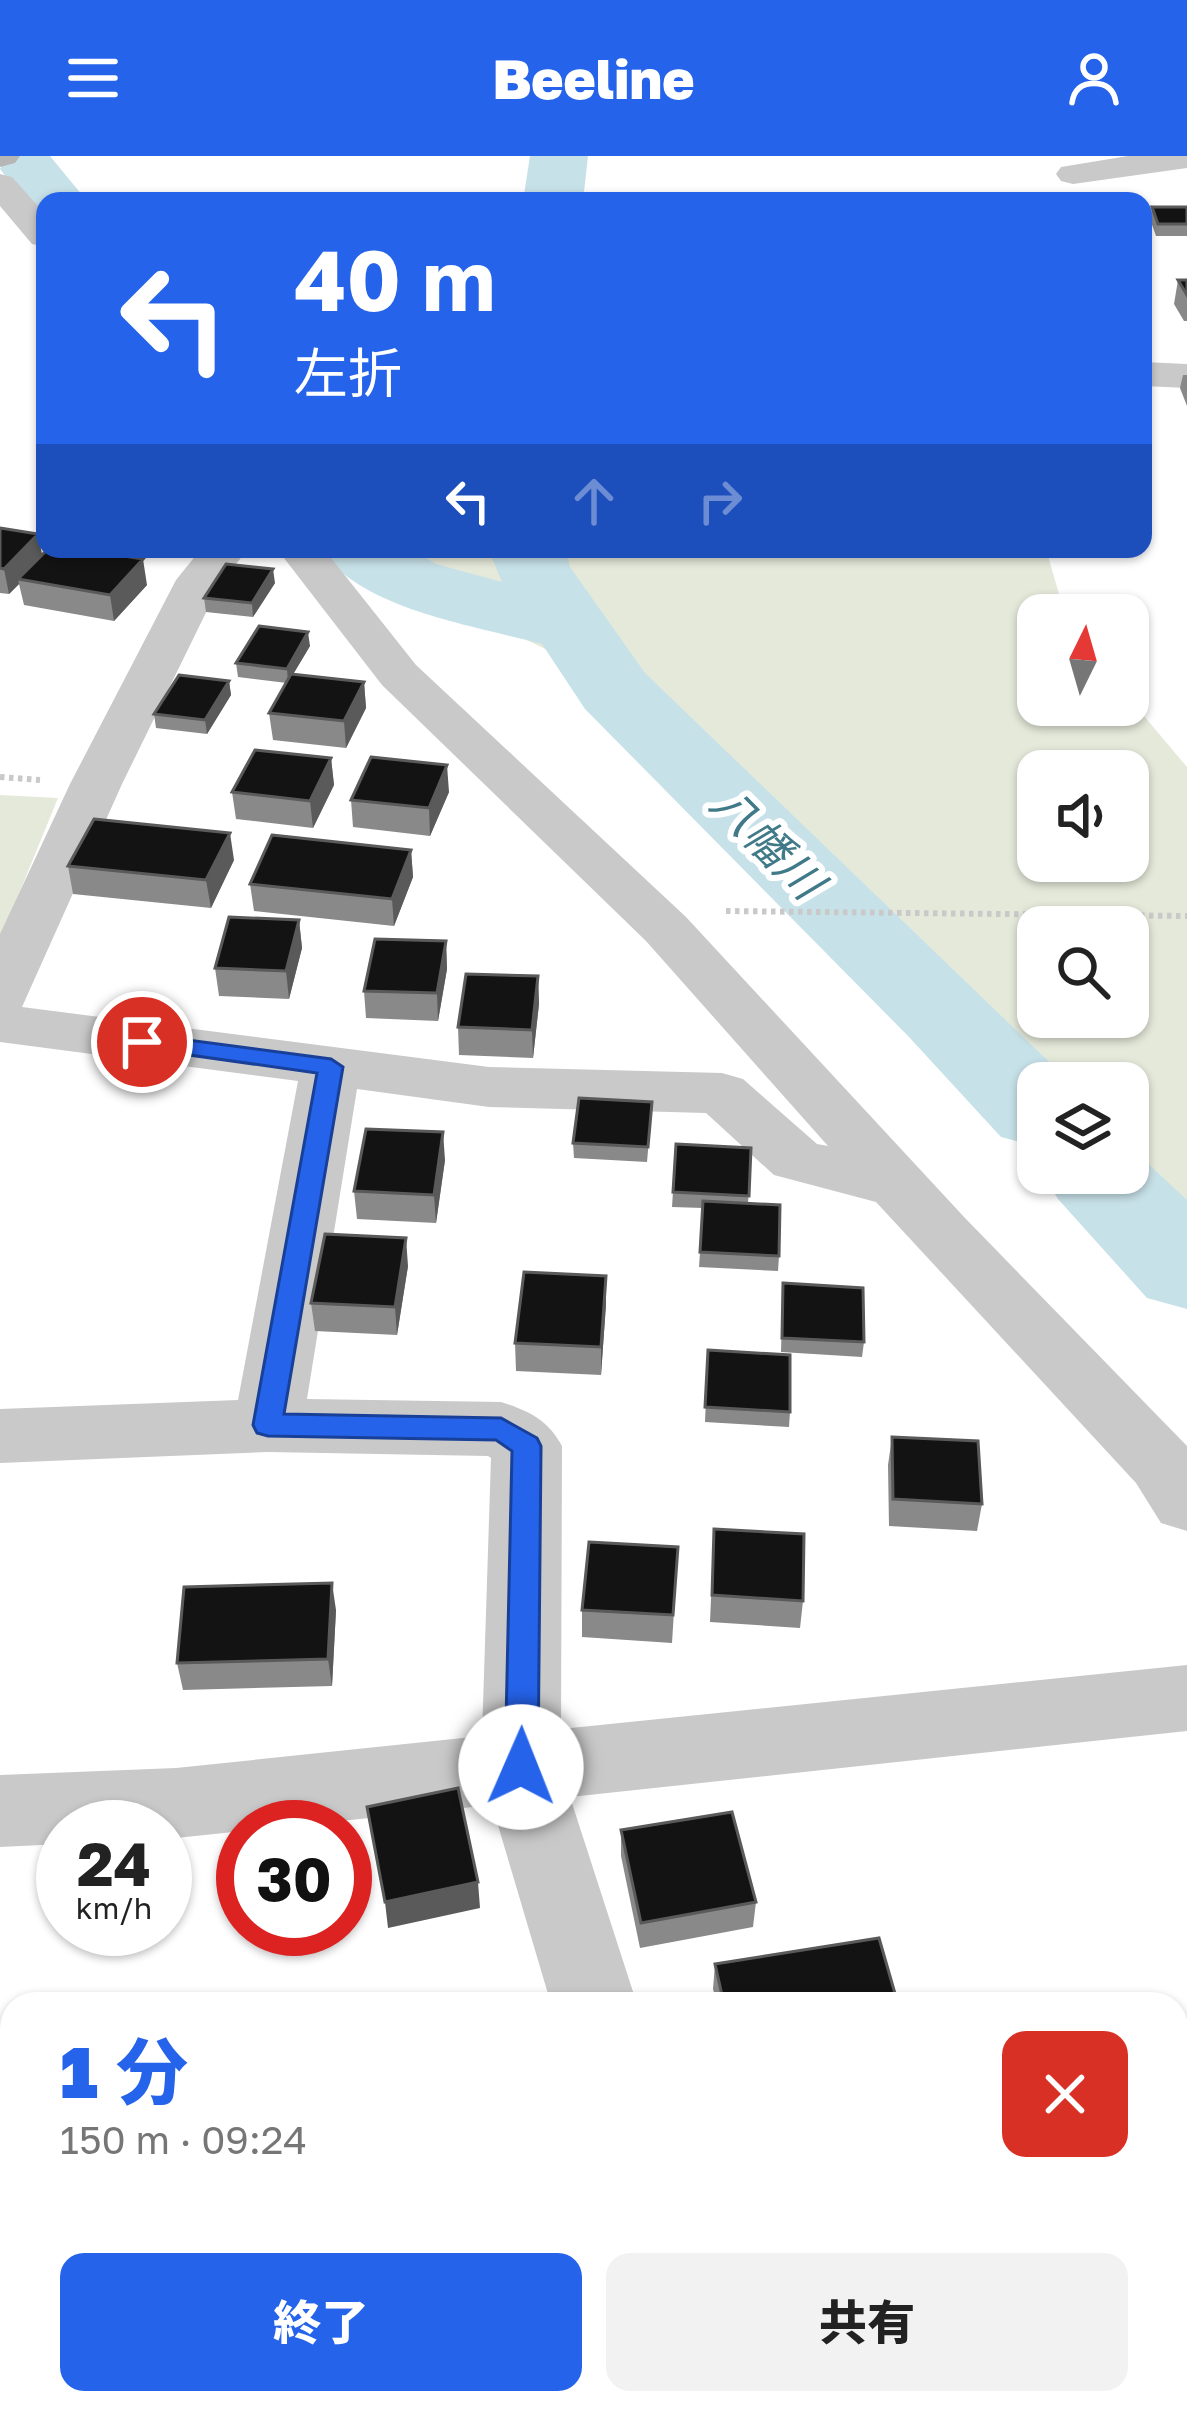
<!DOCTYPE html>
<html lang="ja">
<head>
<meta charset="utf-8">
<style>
	:root { --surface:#fff; --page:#f2f2f2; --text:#222; --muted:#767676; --accent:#2563eb }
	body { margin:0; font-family:"Golos Text","Noto Sans JP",sans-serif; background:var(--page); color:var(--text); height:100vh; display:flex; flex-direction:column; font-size:45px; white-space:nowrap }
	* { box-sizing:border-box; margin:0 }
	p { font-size:39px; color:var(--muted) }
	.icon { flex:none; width:66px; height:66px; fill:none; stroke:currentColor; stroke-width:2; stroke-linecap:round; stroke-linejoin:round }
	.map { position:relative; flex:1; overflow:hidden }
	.drawer { position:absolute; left:0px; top:1836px; width:1188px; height:423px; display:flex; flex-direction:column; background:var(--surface); border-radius:36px 36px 0 0; box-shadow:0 3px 9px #0004 }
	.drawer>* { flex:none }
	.banner { position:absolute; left:36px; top:36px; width:1116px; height:366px; border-radius:24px; box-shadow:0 3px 9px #0004; background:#2563eb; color:#fff; overflow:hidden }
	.needle { width:78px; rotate:5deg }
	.tools { position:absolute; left:1017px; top:438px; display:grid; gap:24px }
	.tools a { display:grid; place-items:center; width:132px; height:132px; border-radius:24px; background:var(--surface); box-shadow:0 3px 9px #0004; font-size:60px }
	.speed { position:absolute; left:36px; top:1644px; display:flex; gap:24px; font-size:60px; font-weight:700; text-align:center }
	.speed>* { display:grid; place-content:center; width:156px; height:156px; border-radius:50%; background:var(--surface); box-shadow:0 3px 9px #0004; line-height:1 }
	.speed small { font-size:30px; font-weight:400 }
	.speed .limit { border:18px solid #d22; background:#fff; color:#111 }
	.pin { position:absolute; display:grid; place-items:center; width:102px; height:102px; color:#fff; margin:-51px; border:6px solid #fff; border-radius:50%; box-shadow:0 3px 12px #0007 }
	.me { position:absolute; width:132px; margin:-66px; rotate:1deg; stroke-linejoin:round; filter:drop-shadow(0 0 9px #0008) }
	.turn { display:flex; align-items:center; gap:42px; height:252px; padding:0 60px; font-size:54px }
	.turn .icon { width:156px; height:156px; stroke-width:2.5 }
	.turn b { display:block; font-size:84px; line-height:102px }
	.lanes { display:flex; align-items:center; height:114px; padding:0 60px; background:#0003; justify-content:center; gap:60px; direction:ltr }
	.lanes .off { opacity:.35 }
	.round { display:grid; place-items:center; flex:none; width:126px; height:126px; border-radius:24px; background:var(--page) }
	.head { display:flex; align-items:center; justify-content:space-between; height:204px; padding:0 60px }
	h1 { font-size:72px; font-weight:800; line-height:90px; color:var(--accent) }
	.action { display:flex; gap:24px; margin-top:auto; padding:24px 60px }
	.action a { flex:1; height:138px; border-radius:24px; background:var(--accent); color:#fff; font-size:48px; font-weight:800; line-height:138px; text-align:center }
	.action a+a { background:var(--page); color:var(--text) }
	header { display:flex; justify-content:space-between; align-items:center; height:156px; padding:0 60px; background:var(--accent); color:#fff; font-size:54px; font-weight:800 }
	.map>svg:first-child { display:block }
	.green { fill:#e5e9da; fill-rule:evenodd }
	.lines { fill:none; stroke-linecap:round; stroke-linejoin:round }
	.river { fill:#c7e1e8; fill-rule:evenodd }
	.path { stroke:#c9c9c9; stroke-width:6; stroke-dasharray:4.5 4.5; stroke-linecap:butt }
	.street { fill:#c9c9c9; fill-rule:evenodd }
	.secondary { fill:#b6b6b6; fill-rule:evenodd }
	.wall { fill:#898989 }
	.shaded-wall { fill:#5a5a5a }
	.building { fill:#131313; stroke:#5a5a5a; stroke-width:3 }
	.route { fill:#2563eb; stroke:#184099; stroke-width:3 }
	.labels { text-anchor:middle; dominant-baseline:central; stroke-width:12; stroke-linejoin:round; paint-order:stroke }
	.water-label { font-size:45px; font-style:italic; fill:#407988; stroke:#fff }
</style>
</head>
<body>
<header><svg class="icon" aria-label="menu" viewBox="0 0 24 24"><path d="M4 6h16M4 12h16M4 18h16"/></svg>Beeline<svg class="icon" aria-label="person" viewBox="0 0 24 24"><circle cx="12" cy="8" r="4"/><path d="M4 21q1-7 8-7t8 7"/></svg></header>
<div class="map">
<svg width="1187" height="2258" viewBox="0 0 1187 2258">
	<rect width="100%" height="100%" fill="#fff"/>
	<path class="green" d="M 377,393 L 1046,393 L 1065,459 L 1038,459 L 1038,549 L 1128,549 L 1128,541 L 1187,611 L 1187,1053 L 1128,995 L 1128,927 L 1059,927 L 690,564 L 484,463 L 387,404 ZM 1038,615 L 1128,615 L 1128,705 L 1038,705 ZM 1038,771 L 1128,771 L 1128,861 L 1038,861 Z
		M 0,639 L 58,642 L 0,784 Z"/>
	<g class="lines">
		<path class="river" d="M 8,0 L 50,0 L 87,45 L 45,45 L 45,60 L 35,58 L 0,13 Z
			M 530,0 L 588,0 L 583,45 L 523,45 Z
			M 320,393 L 412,393 L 436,408 L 502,426 L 488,393 L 566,393 L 570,411 L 645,517 L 1071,927 L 1038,927 L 1038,991 L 1001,981 L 909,881 L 585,553 L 542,488 C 473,469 362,454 320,393 Z
			M 1128,989 L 1187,1044 L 1187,1153 L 1147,1142 L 1058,1043 L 1042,1017 L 1128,1017 Z"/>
		<path class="path" d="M 0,621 L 40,624
			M 726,755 L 1187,760"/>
		<path class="street" d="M 1128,0 L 1187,0 L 1187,12 L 1073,28 L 1061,25 L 1056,18 L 1061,11 Z
			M 0,18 L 12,21 L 45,58 L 45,91 L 32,88 L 0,50 Z
			M 1143,206 L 1187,208 L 1187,232 L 1143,230 Z
			M 201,393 L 248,393 L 220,428 L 122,628 L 22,851 L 489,911 L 722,917 L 743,923 L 817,988 L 828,990 L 646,785 L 382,529 L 277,393 L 324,393 L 416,509 L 686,761 L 965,1062 L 1187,1290 L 1187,1375 L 1161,1367 L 1136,1327 L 876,1046 L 774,1019 L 706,957 L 489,951 L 357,933 L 307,1243 L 501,1246 C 529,1255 548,1264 562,1290 L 561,1573 L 1187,1509 L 1187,1575 L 570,1641 L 637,1848 L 551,1848 L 492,1649 L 284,1671 L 243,1671 L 243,1675 L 176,1682 L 165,1683 L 165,1671 L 63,1671 L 63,1688 L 0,1691 L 0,1619 L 176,1612 L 482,1580 L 491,1302 L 488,1300 L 268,1296 L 0,1307 L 0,1253 L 238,1244 L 298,925 L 0,886 L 0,778 L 70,628 L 176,424 Z
			M 668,2247 L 766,2247 L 770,2258 L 672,2258 Z"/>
		<path class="secondary" d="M 0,0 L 20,0 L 15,7 L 0,11 Z"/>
	</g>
	<path class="wall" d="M 1152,51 L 1187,51 L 1187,80 L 1156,80 L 1150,63 Z
		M 1178,124 L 1187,124 L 1187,165 L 1184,165 L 1174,148 Z
		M 1183,219 L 1187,219 L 1187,250 L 1180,232 Z
		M 0,372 L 38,378 L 42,399 L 147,429 L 114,465 L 24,449 L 19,428 L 9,438 L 0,437 Z
		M 275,427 L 253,461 L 206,456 L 204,442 Z
		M 310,490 L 293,518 L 364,526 L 366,552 L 346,592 L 273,584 L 269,557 L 287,527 L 238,521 L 236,507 Z
		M 229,525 L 231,539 L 207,578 L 156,572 L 154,558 Z
		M 331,602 L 334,629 L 313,672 L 236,663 L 232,636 Z
		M 449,636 L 430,680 L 353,671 L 351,644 Z
		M 411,694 L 413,721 L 394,770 L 254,755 L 250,728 Z
		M 234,704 L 211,752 L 73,738 L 68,710 Z
		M 299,764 L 302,792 L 289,843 L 219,840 L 215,812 Z
		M 446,785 L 447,813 L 438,865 L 366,862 L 364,835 Z
		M 538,820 L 539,848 L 533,902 L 459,899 L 458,871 Z
		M 651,961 L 647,1006 L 574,1002 L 573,987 Z
		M 676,988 L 751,992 L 748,1048 L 779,1100 L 778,1115 L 699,1111 L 703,1052 L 672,1051 Z
		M 445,1004 L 436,1067 L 357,1063 L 354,1035 Z
		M 408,1110 L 397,1179 L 315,1175 L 311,1147 Z
		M 783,1127 L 864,1186 L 862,1201 L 781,1196 Z
		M 606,1148 L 601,1219 L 516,1215 L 515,1187 Z
		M 708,1194 L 790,1256 L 789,1271 L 705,1266 Z
		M 892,1281 L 982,1348 L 977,1375 L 889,1370 L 888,1309 Z
		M 714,1373 L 803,1445 L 800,1472 L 710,1466 Z
		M 678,1391 L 672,1487 L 582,1481 L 582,1454 Z
		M 336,1454 L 332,1530 L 183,1534 L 177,1507 Z
		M 621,1674 L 756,1746 L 753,1771 L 640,1792 L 621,1700 Z
		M 715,1808 L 898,1848 L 717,1848 L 713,1833 Z
		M 1187,1987 L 1187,2130 L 1176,2132 L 1176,1989 Z"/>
	<path class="shaded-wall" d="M 38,378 L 43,404 L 18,423 L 19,428 L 9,438 L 4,413 Z
		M 143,403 L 147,429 L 114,465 L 110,439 Z
		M 273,413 L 275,427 L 253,461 L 252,447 Z
		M 308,476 L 310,490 L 288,527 L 287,513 Z
		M 229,525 L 231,539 L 207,578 L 205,564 Z
		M 364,526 L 366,552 L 346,592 L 344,565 Z
		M 331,602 L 334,629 L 313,672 L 310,645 Z
		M 447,609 L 449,636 L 430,680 L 429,652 Z
		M 230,677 L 234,704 L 211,752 L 206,724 Z
		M 411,694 L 413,721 L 394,770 L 392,743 Z
		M 299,764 L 302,792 L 289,843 L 286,815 Z
		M 446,785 L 447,813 L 438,865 L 437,837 Z
		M 538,820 L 539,848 L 533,902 L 532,874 Z
		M 443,976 L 445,1004 L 436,1067 L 434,1039 Z
		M 406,1082 L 408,1110 L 397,1179 L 395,1151 Z
		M 606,1120 L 606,1148 L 601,1219 L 601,1191 Z
		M 332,1427 L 336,1454 L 332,1530 L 328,1503 Z
		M 478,1726 L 480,1752 L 388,1772 L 385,1746 Z"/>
	<path class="building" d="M 1152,51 L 1187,51 L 1187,68 L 1158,68 Z
		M 1178,124 L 1187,124 L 1187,139 Z
		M 0,372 L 38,378 L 4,413 L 0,412 Z
		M 48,393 L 79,393 L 143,403 L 110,439 L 18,423 Z
		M 226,408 L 273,413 L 252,447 L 204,442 Z
		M 259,470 L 308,476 L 287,513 L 236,507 Z
		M 291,518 L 364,526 L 344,565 L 269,557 Z
		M 179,519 L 229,525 L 205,564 L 154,558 Z
		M 255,594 L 331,602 L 310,645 L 232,636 Z
		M 371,601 L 447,609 L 429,652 L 351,644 Z
		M 94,663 L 230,677 L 206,724 L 68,710 Z
		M 272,679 L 411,694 L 392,743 L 250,728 Z
		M 229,761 L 299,764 L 286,815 L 215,812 Z
		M 375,783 L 446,785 L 437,837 L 364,835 Z
		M 466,818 L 538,820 L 532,874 L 458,871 Z
		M 579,942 L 652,946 L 648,991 L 573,987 Z
		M 366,973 L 443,976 L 434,1039 L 354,1035 Z
		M 676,988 L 751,992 L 749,1040 L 673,1036 Z
		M 703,1045 L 780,1049 L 779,1100 L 700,1096 Z
		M 325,1078 L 406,1082 L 395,1151 L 311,1147 Z
		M 524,1116 L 606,1120 L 601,1191 L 515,1187 Z
		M 783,1127 L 863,1132 L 864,1186 L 782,1182 Z
		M 708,1194 L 790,1199 L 790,1256 L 705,1251 Z
		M 892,1281 L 978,1285 L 982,1348 L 893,1343 Z
		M 714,1373 L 804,1378 L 803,1445 L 712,1439 Z
		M 589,1386 L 678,1391 L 673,1459 L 582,1454 Z
		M 332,1427 L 328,1503 L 177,1507 L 184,1431 Z
		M 458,1632 L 478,1726 L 385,1746 L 367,1651 Z
		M 732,1656 L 756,1746 L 641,1767 L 621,1674 Z
		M 879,1782 L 898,1848 L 724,1848 L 715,1808 Z
		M 1187,1987 L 1187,2110 L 1176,2112 L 1176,1989 Z"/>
	<path class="route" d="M 142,878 L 331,903 L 343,911 L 284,1258 L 501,1262 L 537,1282 L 541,1290 L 538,1611 L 533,1621 L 521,1625 L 509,1621 L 505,1611 L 512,1295 L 496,1284 L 268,1280 L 257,1277 L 253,1269 L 317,917 L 133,891 L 130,886 Z"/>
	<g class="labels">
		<g class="water-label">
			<text transform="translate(768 686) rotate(45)">八幡川</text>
		</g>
	</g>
</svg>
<div class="tools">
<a><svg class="needle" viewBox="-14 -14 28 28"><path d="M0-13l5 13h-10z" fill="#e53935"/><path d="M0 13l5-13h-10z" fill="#767676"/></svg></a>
<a><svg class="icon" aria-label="sound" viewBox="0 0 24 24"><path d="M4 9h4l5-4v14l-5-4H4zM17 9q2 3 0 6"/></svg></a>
<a><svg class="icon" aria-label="search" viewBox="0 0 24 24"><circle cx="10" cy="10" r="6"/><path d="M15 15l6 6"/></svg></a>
<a><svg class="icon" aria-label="layers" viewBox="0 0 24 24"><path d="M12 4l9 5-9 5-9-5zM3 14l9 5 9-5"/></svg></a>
</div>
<div class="speed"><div>24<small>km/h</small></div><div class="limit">30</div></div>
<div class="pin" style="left:142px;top:886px;background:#d93025"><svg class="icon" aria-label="arrive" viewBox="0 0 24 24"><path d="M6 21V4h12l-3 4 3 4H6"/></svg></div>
<svg class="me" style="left:521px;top:1611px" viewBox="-20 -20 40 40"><circle r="19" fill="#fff"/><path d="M0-13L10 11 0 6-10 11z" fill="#2563eb"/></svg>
<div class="banner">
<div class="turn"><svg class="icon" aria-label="left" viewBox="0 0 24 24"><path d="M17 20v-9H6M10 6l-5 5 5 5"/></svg><div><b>40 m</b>左折</div></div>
<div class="lanes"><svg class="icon" aria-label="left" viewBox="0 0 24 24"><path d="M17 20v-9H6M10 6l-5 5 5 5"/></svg><svg class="icon off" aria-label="ahead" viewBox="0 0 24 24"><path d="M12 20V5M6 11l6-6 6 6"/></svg><svg class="icon off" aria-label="right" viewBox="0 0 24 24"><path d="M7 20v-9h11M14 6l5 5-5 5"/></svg></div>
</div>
<section class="drawer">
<div class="head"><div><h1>1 分</h1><p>150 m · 09:24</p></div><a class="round" style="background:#d93025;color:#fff"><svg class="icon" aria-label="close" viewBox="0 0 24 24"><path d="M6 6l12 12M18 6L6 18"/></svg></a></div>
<div class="action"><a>終了</a><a>共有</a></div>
</section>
</div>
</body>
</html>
